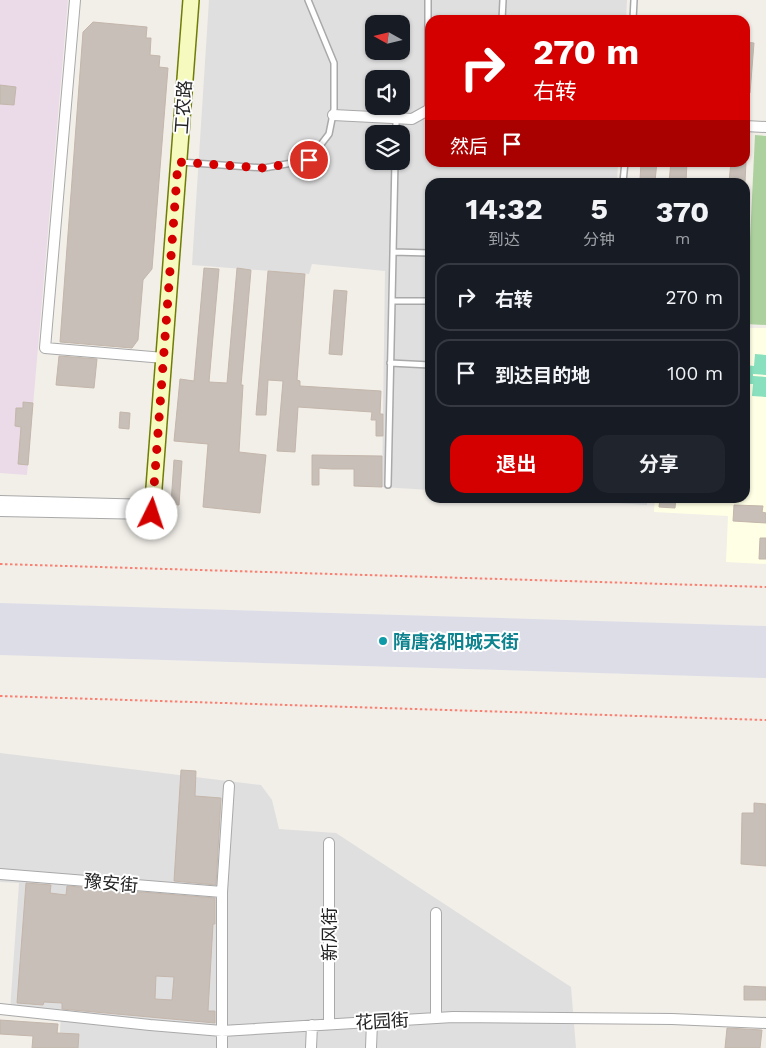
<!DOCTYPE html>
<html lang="zh">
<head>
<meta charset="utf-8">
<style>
	:root { --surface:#171b24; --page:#20242c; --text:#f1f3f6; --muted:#9ea1a6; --line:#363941; --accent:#d40000 }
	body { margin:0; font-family:"Work Sans","Noto Sans SC",sans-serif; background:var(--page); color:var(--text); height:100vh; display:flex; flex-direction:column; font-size:19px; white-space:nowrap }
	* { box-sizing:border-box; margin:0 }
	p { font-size:16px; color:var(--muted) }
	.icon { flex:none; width:28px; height:28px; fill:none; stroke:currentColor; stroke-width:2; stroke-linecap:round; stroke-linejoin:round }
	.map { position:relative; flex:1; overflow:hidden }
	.panel { position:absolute; left:425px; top:178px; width:325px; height:325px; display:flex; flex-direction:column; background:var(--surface); border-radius:15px; box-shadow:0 1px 4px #0004 }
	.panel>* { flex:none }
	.banner { position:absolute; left:425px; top:15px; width:325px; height:152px; border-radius:15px; box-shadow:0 1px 4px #0004; background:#d40000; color:#fff; overflow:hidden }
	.needle { width:32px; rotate:278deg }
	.fabs { position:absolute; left:365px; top:15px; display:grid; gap:10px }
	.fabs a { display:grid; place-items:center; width:45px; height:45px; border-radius:10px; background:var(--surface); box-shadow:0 1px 4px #0004; font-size:25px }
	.pin { position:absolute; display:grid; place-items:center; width:42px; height:42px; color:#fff; margin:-21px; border:2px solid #fff; border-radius:50%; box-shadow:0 1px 5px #0007 }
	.me { position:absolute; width:55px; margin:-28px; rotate:4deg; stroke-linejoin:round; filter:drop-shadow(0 0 4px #0008) }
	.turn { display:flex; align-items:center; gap:18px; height:105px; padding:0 25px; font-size:22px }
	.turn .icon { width:65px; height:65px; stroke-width:2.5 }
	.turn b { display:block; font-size:35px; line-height:42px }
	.then { display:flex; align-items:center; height:48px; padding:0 25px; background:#0003; gap:10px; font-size:19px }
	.eta { display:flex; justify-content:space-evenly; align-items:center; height:85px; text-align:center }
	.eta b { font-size:30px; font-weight:700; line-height:35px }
	.cta { display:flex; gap:10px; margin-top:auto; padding:10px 25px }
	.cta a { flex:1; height:58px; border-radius:15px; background:var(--accent); color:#fff; font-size:20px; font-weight:700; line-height:58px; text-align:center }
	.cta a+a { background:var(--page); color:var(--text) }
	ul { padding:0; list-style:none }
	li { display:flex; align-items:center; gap:15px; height:68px; margin:0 10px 8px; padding:0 15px; border:2px solid var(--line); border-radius:15px }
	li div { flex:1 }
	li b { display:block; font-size:19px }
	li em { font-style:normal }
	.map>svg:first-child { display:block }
	.residential { fill:#e0dfdf; fill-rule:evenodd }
	.industrial { fill:#ebdbe8 }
	.education { fill:#ffffe5 }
	.forest { fill:#add19e }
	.pitch { fill:#88e0be }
	.plaza { fill:#dddde8 }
	.building { fill:#c7bfb8; stroke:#c4b6ab; fill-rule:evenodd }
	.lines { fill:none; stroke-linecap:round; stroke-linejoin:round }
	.lane-casing { stroke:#a9a9a9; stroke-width:8 }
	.street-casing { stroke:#a9a9a9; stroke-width:12 }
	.secondary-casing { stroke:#707d05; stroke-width:18 }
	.path { stroke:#fa8072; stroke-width:2; stroke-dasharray:2.5 2.5; stroke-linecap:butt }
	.lane { stroke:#fff; stroke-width:5 }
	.street { stroke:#fff; stroke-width:10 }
	.secondary { stroke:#f7fabf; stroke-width:15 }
	.route { stroke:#d40000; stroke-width:9; stroke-dasharray:0 16.2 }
	.culture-dot { fill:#0f9aa8; stroke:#fff; stroke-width:2 }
	.labels { text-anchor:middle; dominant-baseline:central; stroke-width:4; stroke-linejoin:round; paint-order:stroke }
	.street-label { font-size:18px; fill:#222; stroke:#fff }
	.culture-label { font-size:18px; font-weight:bold; fill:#0d838f; stroke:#fff; text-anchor:start }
</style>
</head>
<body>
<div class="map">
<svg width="766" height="1048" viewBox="0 0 766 1048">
	<rect width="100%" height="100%" fill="#f2efe9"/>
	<path class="residential" d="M 209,0 L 627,0 L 626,20 L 430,20 L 430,162 L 618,163 L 617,182 L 430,182 L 430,490 L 382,487 L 385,271 L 312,264 L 309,274 L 192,265 ZM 374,24 L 401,24 L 401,51 L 374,51 ZM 374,79 L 401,79 L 401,106 L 374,106 ZM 374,134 L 401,134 L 401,161 L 374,161 Z
		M 543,498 L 647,498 L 647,505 Z
		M 0,753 L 261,785 L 272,800 L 279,829 L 336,833 L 571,987 L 576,1048 L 59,1048 L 61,1015 L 10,1010 L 19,883 L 0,882 Z"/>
	<path class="industrial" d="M 0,0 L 68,0 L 27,475 L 0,473 Z"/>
	<path class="education" d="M 745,328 L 766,328 L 766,564 L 726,562 L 728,516 L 654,512 L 655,498 L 745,498 Z"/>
	<path class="forest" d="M 755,135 L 766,136 L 766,325 L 746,324 Z"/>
	<path class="pitch" d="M 755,354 L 766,355 L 766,375 L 753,374 L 753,376 L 766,377 L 766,397 L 752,396 L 753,384 L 745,384 L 745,365 L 754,366 Z"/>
	<path class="plaza" d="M 0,603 L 766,626 L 766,678 L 0,655 Z"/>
	<path class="building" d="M 93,22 L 147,27 L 146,38 L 151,38 L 150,55 L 160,56 L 159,67 L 168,68 L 152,269 L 143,280 L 138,340 L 132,348 L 60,342 L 83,32 Z
		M 745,42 L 754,43 L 750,93 L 745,93 Z
		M 0,85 L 16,87 L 14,105 L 0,104 Z
		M 641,162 L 657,162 L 655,181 L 640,180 Z
		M 671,162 L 687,162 L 686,182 L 669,182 Z
		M 731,162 L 746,162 L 745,182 L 729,182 Z
		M 204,268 L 219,269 L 209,382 L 227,383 L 237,268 L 251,270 L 241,385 L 243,385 L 239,452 L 266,455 L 260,513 L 203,507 L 208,444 L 174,441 L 180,379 L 194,381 Z
		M 268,271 L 305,274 L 297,380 L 300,381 L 300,386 L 381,391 L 380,414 L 383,414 L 383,436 L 376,436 L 376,420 L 371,420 L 372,412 L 298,407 L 295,452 L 277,451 L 283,381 L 268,380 L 266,415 L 256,415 Z
		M 334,290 L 347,291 L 342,355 L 329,354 Z
		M 59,356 L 97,359 L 94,388 L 56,385 Z
		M 23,402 L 33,403 L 28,465 L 18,464 L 21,427 L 15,426 L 16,408 L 23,408 Z
		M 120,412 L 130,413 L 129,429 L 119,428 Z
		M 312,455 L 382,456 L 382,487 L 354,486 L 354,469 L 332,469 L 319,468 L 319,485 L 312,485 Z
		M 174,460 L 182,461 L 179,505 L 171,504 Z
		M 660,498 L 676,498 L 675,508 L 659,507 Z
		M 734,505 L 763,506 L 762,512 L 766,513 L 766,523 L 733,521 Z
		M 760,538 L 766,538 L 766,559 L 759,559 Z
		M 181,770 L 196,771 L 195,796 L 221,798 L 216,885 L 174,881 Z
		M 754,803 L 766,804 L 766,866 L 741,864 L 742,813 L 754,813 Z
		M 26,883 L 51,885 L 50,893 L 66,895 L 67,886 L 215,898 L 215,924 L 213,924 L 208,1011 L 215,1011 L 215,1023 L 62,1009 L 62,1003 L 44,1002 L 43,1005 L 17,1003 ZM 156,976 L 174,977 L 172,1000 L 155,999 Z
		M 744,986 L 766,987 L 766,1000 L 744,1000 Z
		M 0,1020 L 58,1024 L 57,1033 L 79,1034 L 78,1048 L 32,1048 L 33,1036 L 0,1034 Z
		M 727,1028 L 762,1030 L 760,1048 L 725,1048 Z"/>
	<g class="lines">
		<defs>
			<path id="lane" d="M 428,0 L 428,109
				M 502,20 L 503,0
				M 633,20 L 634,0
				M 396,134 L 396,118
				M 180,162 L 264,168 L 309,160 L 329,134 L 334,109 L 334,63 L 308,0
				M 623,182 L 625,162
				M 393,252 L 430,253
				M 392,301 L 430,301
				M 390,363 L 430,365
				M 388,485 L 395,161"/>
			<path id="street" d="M 75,0 L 45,348 L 164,358
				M 333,115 L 412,119 L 430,109
				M 745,126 L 766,127
				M 0,501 L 153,505
				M 0,511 L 152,514
				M 0,874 L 222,892
				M 0,1009 L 150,1025 L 222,1031 L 453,1017 L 672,1019 L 766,1023
				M 436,1018 L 436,913
				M 329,1024 L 329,843
				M 222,1048 L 222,892 L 229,786
				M 311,1048 L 312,1025
				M 371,1048 L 372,1022"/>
			<path id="secondary" d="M 152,514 L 191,0"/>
		</defs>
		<use href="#lane" class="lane-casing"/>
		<use href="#street" class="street-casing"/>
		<use href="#secondary" class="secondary-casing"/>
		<path class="path" d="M 0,564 L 766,587
			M 0,696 L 766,720"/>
		<use href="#lane" class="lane"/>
		<use href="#street" class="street"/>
		<use href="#secondary" class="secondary"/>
	</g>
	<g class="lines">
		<path class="route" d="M 152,514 L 178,162 L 264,168 L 309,160"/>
	</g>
	<circle class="culture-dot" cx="383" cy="641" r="5"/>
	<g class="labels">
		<g class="street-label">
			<text transform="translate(183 107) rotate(-86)">工农路</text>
			<text transform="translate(111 883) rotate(5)">豫安街</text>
			<text transform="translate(329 934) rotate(-90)">新风街</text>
			<text transform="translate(382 1021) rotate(-3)">花园街</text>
		</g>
		<g class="culture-label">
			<text x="393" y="641">隋唐洛阳城天街</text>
		</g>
	</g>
</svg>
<div class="fabs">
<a><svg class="needle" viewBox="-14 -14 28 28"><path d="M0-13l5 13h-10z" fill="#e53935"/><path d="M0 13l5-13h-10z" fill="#9ea1a6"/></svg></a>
<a><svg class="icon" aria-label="sound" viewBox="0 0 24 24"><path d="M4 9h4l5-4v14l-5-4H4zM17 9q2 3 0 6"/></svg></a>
<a><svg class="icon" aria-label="layers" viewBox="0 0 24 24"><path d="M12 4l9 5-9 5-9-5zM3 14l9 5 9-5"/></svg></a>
</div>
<div class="pin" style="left:309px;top:160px;background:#d93025"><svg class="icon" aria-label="arrive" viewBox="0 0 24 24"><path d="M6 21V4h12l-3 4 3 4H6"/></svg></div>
<svg class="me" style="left:152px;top:514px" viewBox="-20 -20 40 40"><circle r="19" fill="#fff"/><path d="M0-13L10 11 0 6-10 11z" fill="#d40000"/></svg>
<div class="banner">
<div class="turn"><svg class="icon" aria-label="right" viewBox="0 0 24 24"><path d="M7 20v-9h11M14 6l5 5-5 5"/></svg><div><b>270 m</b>右转</div></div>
<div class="then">然后<svg class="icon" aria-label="arrive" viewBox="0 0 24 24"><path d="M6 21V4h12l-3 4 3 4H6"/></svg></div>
</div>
<section class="panel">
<div class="eta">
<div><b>14:32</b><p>到达</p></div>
<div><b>5</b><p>分钟</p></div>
<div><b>370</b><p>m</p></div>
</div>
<ul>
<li><svg class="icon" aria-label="right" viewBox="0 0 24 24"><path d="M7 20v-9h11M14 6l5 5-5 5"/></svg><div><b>右转</b></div><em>270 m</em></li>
<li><svg class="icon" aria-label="arrive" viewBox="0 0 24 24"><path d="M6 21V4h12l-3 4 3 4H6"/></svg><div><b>到达目的地</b></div><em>100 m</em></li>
</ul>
<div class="cta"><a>退出</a><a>分享</a></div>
</section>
</div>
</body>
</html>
